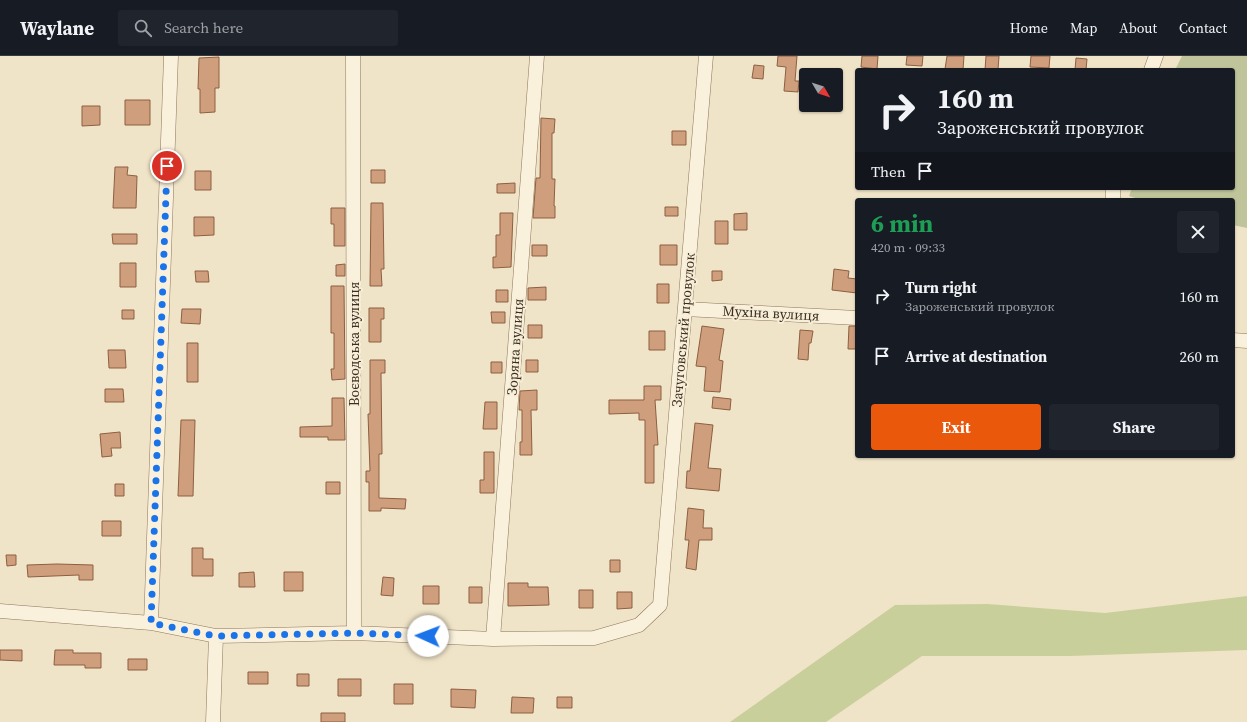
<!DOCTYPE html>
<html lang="en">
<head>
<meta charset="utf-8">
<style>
	:root { --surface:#171b24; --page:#20242c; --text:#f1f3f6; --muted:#9ea1a6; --line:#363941; --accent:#ea580c }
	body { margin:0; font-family:"Source Serif 4",serif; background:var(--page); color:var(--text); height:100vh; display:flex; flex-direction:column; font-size:15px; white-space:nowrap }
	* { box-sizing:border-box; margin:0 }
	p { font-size:13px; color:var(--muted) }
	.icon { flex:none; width:22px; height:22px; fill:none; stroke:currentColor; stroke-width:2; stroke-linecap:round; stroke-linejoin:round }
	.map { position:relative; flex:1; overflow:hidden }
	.panel { position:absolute; left:855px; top:142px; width:380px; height:260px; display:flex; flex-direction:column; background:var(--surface); border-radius:4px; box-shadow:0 1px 3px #0004 }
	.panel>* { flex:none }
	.hud { position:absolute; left:855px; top:12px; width:380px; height:122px; border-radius:4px; box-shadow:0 1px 3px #0004; background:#171b24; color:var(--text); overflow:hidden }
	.needle { width:26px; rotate:129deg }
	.tools { position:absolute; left:799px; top:12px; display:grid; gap:8px }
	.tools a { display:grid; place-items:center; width:44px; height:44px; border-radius:4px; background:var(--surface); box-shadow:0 1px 3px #0004; font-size:20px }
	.pin { position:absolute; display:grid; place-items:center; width:34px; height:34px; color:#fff; margin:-17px; border:2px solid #fff; border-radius:50%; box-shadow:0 1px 4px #0007 }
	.me { position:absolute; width:44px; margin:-22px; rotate:272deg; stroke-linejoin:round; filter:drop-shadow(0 0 3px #0008) }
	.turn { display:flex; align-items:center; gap:14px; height:84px; padding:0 16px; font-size:18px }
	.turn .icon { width:52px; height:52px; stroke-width:2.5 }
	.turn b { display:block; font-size:28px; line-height:34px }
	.then { display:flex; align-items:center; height:38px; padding:0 16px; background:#0003; gap:8px; font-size:15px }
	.round { display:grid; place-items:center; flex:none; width:42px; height:42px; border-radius:4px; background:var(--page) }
	.summary { display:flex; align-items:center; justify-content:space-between; height:68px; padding:0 16px }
	h1 { font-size:24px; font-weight:700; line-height:30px; color:#1e9e55 }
	.action { display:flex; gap:8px; margin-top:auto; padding:8px 16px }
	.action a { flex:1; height:46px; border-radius:4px; background:var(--accent); color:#fff; font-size:16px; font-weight:700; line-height:46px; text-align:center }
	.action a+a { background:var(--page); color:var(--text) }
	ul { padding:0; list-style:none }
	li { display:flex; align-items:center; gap:12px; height:60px; padding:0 16px }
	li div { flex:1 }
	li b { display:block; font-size:15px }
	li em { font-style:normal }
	header { display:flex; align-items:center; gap:24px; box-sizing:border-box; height:56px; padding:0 20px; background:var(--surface); border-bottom:1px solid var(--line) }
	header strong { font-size:19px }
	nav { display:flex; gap:22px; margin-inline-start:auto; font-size:14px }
	.search { width:280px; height:36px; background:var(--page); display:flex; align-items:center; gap:10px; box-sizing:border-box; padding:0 14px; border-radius:4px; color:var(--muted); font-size:15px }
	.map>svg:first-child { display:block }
	.green { fill:#c9cf9b }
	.cemetery { fill:#bfc49a }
	.building { fill:#cf9f7d; stroke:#8d5f41 }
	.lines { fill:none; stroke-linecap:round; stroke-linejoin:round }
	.minor-casing { stroke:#8d765c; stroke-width:15 }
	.minor { stroke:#faf1dc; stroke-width:14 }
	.route { stroke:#1a73e8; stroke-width:7; stroke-dasharray:0 12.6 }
	.labels { text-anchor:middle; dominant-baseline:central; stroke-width:4; stroke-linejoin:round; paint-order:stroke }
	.street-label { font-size:14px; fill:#3d2e20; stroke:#f7eed8 }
</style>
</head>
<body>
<header>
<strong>Waylane</strong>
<div class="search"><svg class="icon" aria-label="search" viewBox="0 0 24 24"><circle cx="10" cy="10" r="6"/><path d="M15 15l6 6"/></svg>Search here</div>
<nav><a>Home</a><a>Map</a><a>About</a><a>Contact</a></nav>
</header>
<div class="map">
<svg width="1247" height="666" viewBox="0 0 1247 666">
	<rect width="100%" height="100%" fill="#f0e4c8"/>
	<path class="green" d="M 1247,540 L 1247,594 L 1070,600 L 922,600 L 826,666 L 730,666 L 895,549 L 987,548 L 1105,557 Z"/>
	<path class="cemetery" d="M 1182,0 L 1247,0 L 1247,172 L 1233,169 L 1233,144 L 1142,144 L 1129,140 L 1132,132 L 1233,132 L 1233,14 L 1175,14 Z"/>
	<path class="building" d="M 778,0 L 797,0 L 795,25 L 799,25 L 798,36 L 784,35 L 786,11 L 777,10 Z
		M 862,0 L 878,0 L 877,13 L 861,11 Z
		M 907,0 L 923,0 L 922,10 L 906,9 Z
		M 947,0 L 964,0 L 963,14 L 945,13 Z
		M 986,0 L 999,0 L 998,14 L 985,14 Z
		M 1031,0 L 1050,0 L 1049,12 L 1030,11 Z
		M 219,1 L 219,32 L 215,32 L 215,56 L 200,57 L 200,33 L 198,33 L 199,2 Z
		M 1076,2 L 1087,3 L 1086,14 L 1075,14 Z
		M 754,9 L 764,10 L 763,23 L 752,22 Z
		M 125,44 L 150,44 L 150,69 L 125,69 Z
		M 82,50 L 100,50 L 100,69 L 82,70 Z
		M 541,62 L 555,63 L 554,77 L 552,77 L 552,123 L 555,123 L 554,150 L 555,150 L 555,162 L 533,162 L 536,122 L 540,122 Z
		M 672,75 L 686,75 L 686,89 L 672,89 Z
		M 115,111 L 128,111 L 127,119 L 137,120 L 136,152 L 113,152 Z
		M 371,114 L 385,114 L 385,127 L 371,127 Z
		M 195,115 L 211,115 L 211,134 L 195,134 Z
		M 515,127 L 515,137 L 497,137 L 497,128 Z
		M 371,147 L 383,147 L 384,213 L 381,213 L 382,230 L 370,230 Z
		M 665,151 L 678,151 L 678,160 L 665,160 Z
		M 331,152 L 345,152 L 345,190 L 334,190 L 334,168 L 331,168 Z
		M 500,157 L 513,157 L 511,211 L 493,212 L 493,201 L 496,201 L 496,179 L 500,179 Z
		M 747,157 L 747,174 L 734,174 L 734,158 Z
		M 194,161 L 214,161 L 214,179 L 194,180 Z
		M 715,165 L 728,165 L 728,188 L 715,188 Z
		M 112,178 L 137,178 L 137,188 L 113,188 Z
		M 532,189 L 547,189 L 547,200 L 532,200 Z
		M 660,189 L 677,189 L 677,209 L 660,209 Z
		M 120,207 L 136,207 L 136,231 L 120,231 Z
		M 345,208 L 345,220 L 336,220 L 336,209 Z
		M 834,213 L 849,215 L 848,222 L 857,223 L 857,237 L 832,234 Z
		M 195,215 L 208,215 L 209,226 L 196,226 Z
		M 712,215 L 722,215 L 722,224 L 712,225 Z
		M 657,228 L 669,228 L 669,247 L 657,247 Z
		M 331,230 L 344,230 L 345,323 L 332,324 L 331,313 L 334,313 L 334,277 L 331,277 Z
		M 546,231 L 546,244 L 528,244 L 528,232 Z
		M 496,234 L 508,234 L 508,246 L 496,246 Z
		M 369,252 L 384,252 L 384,263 L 381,263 L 381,286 L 369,286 Z
		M 182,253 L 201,253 L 200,268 L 181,267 Z
		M 122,254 L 134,254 L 134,263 L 122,263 Z
		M 491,256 L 505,256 L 505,267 L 492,267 Z
		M 528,269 L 542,269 L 542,282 L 528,282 Z
		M 702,270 L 724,273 L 719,304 L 723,305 L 720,336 L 704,335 L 706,311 L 696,310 Z
		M 849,270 L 857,270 L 857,293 L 848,293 Z
		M 800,274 L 813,275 L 811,287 L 809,287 L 808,304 L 798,303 Z
		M 649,275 L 665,275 L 665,294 L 649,294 Z
		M 187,287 L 198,287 L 198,326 L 187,326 Z
		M 108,294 L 125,294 L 126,312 L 109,312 Z
		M 370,304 L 385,304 L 385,317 L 381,317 L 382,398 L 379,398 L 379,442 L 406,443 L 405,453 L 381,452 L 381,455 L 369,455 L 369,426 L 366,426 L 366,415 L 370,415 L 368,358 L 370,358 Z
		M 526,304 L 538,304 L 538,316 L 526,316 Z
		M 491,306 L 502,306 L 502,317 L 491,317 Z
		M 644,330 L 661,330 L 661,344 L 655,344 L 658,389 L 654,389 L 654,427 L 645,427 L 645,364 L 639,364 L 639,357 L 609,358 L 609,344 L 644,344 Z
		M 105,333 L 123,333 L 124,346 L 105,346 Z
		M 537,334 L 537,354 L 531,354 L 532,399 L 520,399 L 520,386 L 522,386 L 522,354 L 519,354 L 520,335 Z
		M 713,341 L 731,343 L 730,354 L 712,352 Z
		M 332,342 L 344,342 L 345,384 L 328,384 L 328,381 L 300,381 L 300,371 L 332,370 Z
		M 485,346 L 497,346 L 497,373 L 483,373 Z
		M 181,364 L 195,364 L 193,440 L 178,440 Z
		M 695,367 L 713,369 L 708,412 L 721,413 L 719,435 L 686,432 L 687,415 L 690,415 Z
		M 120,376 L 121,392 L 111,392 L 112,400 L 102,401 L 100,378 Z
		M 484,396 L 494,396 L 494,437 L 480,437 L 480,424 L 484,424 Z
		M 326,426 L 340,426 L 340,438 L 326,438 Z
		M 115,428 L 124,428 L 124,440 L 115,440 Z
		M 688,452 L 704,454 L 703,472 L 712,472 L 712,484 L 699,484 L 696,514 L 686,512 L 689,484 L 685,484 Z
		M 102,465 L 121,465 L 121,480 L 102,480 Z
		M 192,492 L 203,492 L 203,503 L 213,503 L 213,520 L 192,520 Z
		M 6,499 L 16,499 L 16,509 L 7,510 Z
		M 610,504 L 620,504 L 620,516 L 610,516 Z
		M 57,508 L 93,509 L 93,524 L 79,524 L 79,519 L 28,521 L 27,509 Z
		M 254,516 L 255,531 L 239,531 L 239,517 Z
		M 284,516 L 303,516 L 303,535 L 284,535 Z
		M 383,521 L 394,522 L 393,540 L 381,539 Z
		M 508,527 L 528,527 L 528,531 L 548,531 L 549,549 L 508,550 Z
		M 423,530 L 439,530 L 439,548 L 423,548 Z
		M 469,531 L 482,531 L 482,547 L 469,547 Z
		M 579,534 L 593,534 L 593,552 L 579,552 Z
		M 617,536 L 632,536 L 632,552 L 617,553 Z
		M 0,594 L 22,594 L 22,605 L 0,604 Z
		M 55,594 L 73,594 L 73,597 L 101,597 L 101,612 L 85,612 L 85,609 L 54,609 Z
		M 128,603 L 147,603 L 147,614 L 128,614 Z
		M 248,616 L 268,616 L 268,628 L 248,628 Z
		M 297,618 L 309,618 L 309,630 L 297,630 Z
		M 338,623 L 361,623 L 361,640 L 338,640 Z
		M 394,628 L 413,628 L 413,648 L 394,648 Z
		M 451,633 L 476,634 L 475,652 L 451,651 Z
		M 512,641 L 534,642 L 533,657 L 511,657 Z
		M 557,641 L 572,641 L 572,652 L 557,652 Z
		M 321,657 L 345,657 L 345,666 L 321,666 Z"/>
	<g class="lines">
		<defs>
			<path id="minor" d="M 353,0 L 354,577
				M 1151,14 L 1156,0
				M 1113,144 L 1113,132
				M 685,253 L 857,262
				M 1233,284 L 1247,285
				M 0,555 L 151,567 L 216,580 L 354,577 L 493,583 L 594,582 L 639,569 L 660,549 L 706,0
				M 151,567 L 171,0
				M 493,583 L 537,0
				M 213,666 L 216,580"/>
		</defs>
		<use href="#minor" class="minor-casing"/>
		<use href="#minor" class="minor"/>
	</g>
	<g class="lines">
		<path class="route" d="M 167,110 L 151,567 L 216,580 L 354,577 L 428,580"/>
	</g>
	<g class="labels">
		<g class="street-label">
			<text transform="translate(771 257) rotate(3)">Мухіна вулиця</text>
			<text transform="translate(683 274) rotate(-85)">Зачуговський провулок</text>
			<text transform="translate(354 288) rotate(-90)">Воєводська вулиця</text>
			<text transform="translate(515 291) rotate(-86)">Зоряна вулиця</text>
		</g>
	</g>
</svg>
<div class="tools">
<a><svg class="needle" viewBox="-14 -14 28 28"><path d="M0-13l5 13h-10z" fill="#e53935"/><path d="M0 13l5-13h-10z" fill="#9ea1a6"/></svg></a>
</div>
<div class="pin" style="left:167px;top:110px;background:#d93025"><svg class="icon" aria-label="arrive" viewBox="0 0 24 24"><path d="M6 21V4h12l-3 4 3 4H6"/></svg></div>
<svg class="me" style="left:428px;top:580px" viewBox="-20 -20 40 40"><circle r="19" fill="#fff"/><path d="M0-13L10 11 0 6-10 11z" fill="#1a73e8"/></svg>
<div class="hud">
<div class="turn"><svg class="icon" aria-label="right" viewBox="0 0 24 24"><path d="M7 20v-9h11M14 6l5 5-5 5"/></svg><div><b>160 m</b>Зароженський провулок</div></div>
<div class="then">Then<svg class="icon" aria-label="arrive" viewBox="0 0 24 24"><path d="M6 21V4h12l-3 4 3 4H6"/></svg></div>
</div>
<section class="panel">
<div class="summary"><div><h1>6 min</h1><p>420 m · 09:33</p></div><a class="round"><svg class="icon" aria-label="close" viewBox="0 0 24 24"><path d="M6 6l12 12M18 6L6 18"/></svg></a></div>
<ul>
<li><svg class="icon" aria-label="right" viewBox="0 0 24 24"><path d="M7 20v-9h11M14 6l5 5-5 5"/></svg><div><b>Turn right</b><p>Зароженський провулок</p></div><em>160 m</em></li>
<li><svg class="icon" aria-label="arrive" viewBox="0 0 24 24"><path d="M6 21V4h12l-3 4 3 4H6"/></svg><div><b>Arrive at destination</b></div><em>260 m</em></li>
</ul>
<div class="action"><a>Exit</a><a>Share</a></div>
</section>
</div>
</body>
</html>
